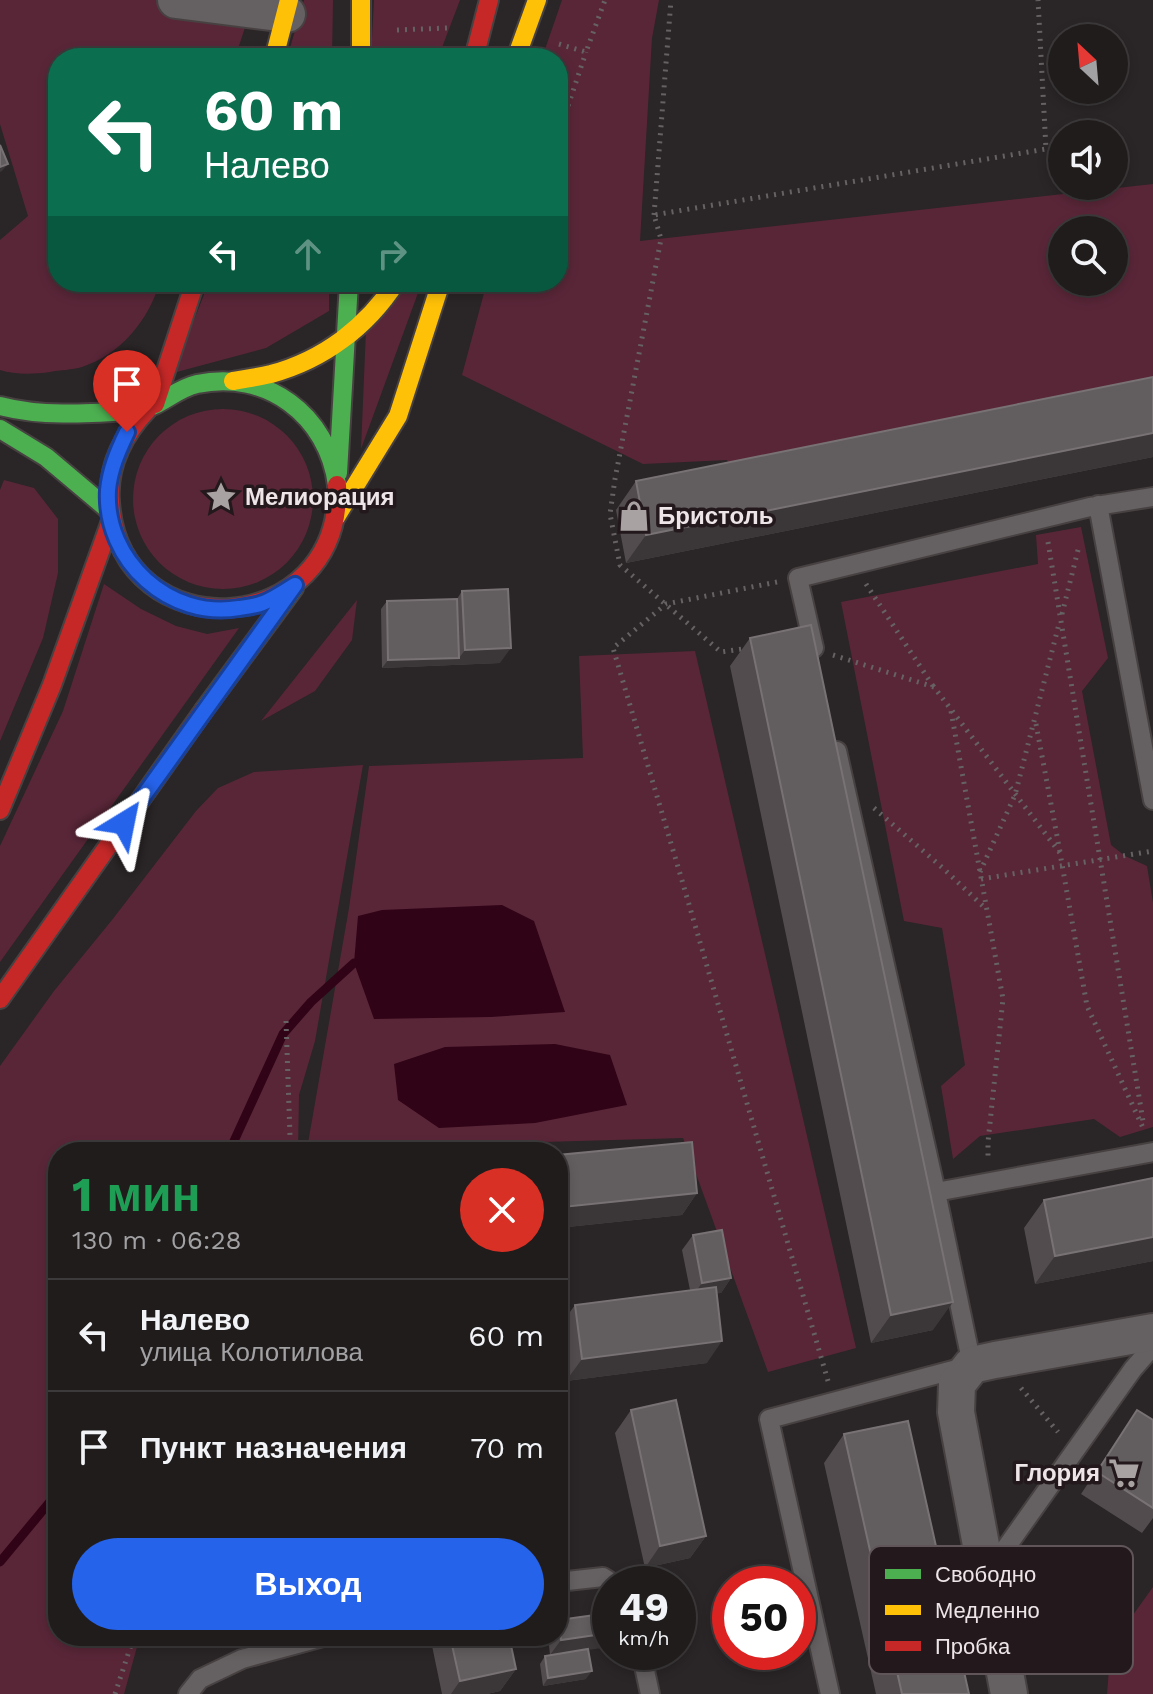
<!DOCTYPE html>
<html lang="ru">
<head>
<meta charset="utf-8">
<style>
	:root { --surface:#201c1c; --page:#2d2929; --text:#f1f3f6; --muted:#a2a1a3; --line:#3d3a3b; --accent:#2563eb }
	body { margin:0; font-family:"Work Sans",sans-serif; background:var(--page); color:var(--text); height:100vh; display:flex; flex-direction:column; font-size:30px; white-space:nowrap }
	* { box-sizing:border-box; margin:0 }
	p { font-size:26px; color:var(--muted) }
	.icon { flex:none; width:44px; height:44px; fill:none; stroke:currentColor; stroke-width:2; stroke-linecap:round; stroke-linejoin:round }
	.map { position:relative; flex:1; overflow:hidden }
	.sheet { position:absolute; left:48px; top:1142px; width:520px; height:504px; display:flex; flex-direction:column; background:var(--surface); border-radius:32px; box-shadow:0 4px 12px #0003,0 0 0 2px var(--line) }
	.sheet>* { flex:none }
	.top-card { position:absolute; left:48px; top:48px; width:520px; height:244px; border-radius:32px; box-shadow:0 4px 12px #0003,0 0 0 2px var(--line); background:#0b6e4f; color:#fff; overflow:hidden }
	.needle { width:52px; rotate:334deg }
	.controls { position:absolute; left:1048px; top:24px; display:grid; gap:16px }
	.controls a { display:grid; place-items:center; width:80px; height:80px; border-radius:50%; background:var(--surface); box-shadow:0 4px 12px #0003,0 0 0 2px var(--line); font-size:40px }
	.speed { position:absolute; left:592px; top:1566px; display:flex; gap:16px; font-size:40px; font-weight:700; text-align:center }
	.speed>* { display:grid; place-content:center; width:104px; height:104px; border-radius:50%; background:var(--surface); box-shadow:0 4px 12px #0003,0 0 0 2px var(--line); line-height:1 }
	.speed small { font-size:20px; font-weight:400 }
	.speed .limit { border:12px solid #d22; background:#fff; color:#111 }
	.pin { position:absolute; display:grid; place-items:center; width:68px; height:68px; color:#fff; margin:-82px -34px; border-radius:50% 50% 50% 0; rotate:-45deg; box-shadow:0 0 8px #0007 }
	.pin .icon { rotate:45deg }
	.me { position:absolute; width:88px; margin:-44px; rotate:35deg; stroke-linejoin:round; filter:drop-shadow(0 0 6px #0008) }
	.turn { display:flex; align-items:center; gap:28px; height:168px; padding:0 24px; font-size:36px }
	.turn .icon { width:104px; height:104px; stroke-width:2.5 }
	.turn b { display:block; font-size:56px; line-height:68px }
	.lanes { display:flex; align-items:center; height:76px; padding:0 24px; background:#0003; justify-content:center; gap:40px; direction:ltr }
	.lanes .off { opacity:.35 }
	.round { display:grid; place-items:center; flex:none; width:84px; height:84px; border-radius:42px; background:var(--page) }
	.headline { display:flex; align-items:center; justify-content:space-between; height:136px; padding:0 24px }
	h1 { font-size:48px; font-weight:700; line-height:60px; color:#1e9e55 }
	.button { display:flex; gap:16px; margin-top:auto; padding:16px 24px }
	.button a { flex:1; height:92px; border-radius:48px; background:var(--accent); color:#fff; font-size:32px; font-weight:700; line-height:92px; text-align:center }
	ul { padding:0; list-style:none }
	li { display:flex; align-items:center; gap:24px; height:112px; padding:0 24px; border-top:2px solid var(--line) }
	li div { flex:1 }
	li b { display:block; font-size:30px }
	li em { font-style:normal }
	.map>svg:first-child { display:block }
	.green { fill:#592638; fill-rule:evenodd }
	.water { fill:#310316 }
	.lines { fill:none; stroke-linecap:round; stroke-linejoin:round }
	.stream { stroke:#310316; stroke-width:9 }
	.lane-casing { stroke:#474142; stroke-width:22 }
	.street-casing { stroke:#474142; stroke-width:40 }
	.fast-casing { stroke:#474142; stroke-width:22 }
	.slow-casing { stroke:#474142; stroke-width:22 }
	.jam-casing { stroke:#474142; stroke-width:22 }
	.path { stroke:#666263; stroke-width:5; stroke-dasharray:2 6; stroke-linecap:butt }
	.lane { stroke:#656061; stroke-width:18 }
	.street { stroke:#656061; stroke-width:36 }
	.fast { stroke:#4caf50; stroke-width:18 }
	.slow { stroke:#ffc107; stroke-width:18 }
	.jam { stroke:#c62828; stroke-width:18 }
	.wall { fill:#524c4e }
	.shaded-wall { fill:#3b3637 }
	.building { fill:#625d5f; stroke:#787274; stroke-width:2 }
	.route-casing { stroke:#184099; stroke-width:20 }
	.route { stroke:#2563eb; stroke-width:14 }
	.labels { text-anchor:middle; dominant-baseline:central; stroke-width:7; stroke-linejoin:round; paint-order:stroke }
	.poi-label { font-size:24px; font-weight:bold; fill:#ede5e7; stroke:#23191c; text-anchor:start }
	.key { fill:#23191c; stroke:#605659; stroke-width:2 }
	.key-label { font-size:22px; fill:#ede5e7 }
</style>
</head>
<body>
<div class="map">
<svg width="1153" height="1694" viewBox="0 0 1153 1694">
	<rect width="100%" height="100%" fill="#2a2526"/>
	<path class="green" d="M 0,0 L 254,0 L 235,58 L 58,58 L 58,282 L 160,282 C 148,321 121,354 82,367 C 72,370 60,370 50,372 C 35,374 15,375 0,370 L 0,240 L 28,216 L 0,124 Z
		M 304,0 L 333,0 L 332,58 L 287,58 Z
		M 374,0 L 460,0 L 438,58 L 371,58 Z
		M 562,0 L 659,0 L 652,38 L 640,241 L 1153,184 L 1153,394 L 732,472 L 727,460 L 643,464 L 462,375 L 487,282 L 558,282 L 558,58 L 542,58 ZM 1062,230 L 1114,230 L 1114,282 L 1062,282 Z
		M 209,282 L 329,282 L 329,311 L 266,348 L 173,373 Z
		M 385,282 L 422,282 L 361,449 L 366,330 Z
		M133 499a90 90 0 1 1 180 0a90 90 0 1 1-180 0Z
		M 4,480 L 34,488 L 58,519 L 58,573 L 43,638 L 0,741 L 0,490 Z
		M 1081,527 L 1108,658 L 1082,691 L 1111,845 L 1125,856 L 1147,866 L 1153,903 L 1153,1127 L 1120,1137 L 1094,1119 L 980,1136 L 953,1159 L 941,1086 L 965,1065 L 942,928 L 904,921 L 841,602 L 1038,564 L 1036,535 Z
		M 104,584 L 141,609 L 176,626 L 207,634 L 239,628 L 0,962 L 0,846 L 63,711 Z
		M 357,600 L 352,640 L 315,691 L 261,721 Z
		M 695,651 L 856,1348 L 768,1372 L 683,1138 L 307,1149 L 349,908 L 369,766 L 583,758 L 579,656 Z
		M 363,765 L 315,1041 L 299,1095 L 298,1152 L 58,1152 L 58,1636 L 140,1636 L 124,1694 L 0,1694 L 0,1066 L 54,991 L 112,920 L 196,811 L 218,788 L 254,772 Z
		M 1153,1587 L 1153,1694 L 1107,1694 L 1110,1656 L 1128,1622 Z"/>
	<path class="water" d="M 502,905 L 534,921 L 565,1012 L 491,1017 L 374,1019 L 354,963 L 358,916 L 382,910 Z
		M 555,1044 L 610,1055 L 627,1105 L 535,1123 L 439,1128 L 398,1100 L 394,1064 L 445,1047 Z"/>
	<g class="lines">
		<path class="stream" d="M 229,1152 L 283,1034 L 311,1002 L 354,963
			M 0,1562 L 58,1492"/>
		<defs>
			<path id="lane" d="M 1098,505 L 1153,800
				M 814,648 L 798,578 L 1090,507 L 1153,497
				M 936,1192 L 1153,1152
				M 988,1573 L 1133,1369 L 1153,1346
				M 558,1582 L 603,1577 L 614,1584
				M 641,1652 L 650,1694
				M 188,1694 L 200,1679 L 242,1659 L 327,1636
				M 830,1694 L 769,1419 L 972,1365 L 936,1192 L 837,751"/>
			<path id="street" d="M 176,0 L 287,14
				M 1009,1694 L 956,1412 L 957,1384 L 972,1365 L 995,1360 L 1153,1332"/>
			<path id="fast" d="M 0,406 C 45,418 94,413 140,410 C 161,406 175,389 197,384 C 266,369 328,415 337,485
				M 0,429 L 46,457 L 110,511
				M 338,473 L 349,282
				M 204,710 L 294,588"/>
			<path id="slow" d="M 361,0 L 361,58
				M 274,58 L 289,0
				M 516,58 L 537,0
				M 233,381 C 245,379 258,377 271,374 C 323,360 367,327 396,282
				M 336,517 L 398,416 L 441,282"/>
			<path id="jam" d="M 474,58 L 489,0
				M 155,404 L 195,282
				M 148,409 C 123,435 107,465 110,502 C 120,652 343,640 337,485
				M 0,810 L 52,685 L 111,521
				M 0,999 L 204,710"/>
		</defs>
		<use href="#lane" class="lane-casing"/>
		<use href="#street" class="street-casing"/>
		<use href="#fast" class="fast-casing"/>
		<use href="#slow" class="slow-casing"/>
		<use href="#jam" class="jam-casing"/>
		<path class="path" d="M 397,30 L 447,28
			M 559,44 L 586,52 L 605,0
			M 231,58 L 236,48
			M 558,136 L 586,52
			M 654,215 L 671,0
			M 1048,542 L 1143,1121
			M 777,582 L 666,604 L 613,648 L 681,877 L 828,1381
			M 866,584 L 933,686
			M 1062,614 L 1079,546
			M 749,648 L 721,652 L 620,565 L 610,514 L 615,479 L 661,239 L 654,215 L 1046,149 L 1038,0
			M 833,655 L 934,687 L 1060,853 L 1087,1006 L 1144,1130
			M 951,711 L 1003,999 L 988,1142 L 988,1160
			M 1036,724 L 1060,852
			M 874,808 L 945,870 L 985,908
			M 980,872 L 1015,795 L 1059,624
			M 981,879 L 1153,851
			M 286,1021 L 290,1136 L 287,1152
			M 1021,1388 L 1058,1432
			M 115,1694 L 134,1636"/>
		<use href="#lane" class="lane"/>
		<use href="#street" class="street"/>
		<use href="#fast" class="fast"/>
		<use href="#slow" class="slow"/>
		<use href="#jam" class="jam"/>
	</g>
	<path class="wall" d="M 1153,377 L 1153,457 L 626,563 L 616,510 L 636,481 Z
		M 462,591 L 500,663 L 382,668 L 381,609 L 387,601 L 457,599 Z
		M 750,638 L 933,1330 L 871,1343 L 730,666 Z
		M 558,1155 L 697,1193 L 682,1215 L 558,1228 Z
		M 1153,1178 L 1153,1261 L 1035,1284 L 1024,1228 L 1044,1200 Z
		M 693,1235 L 731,1278 L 721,1293 L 716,1293 L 707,1363 L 566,1381 L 559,1327 L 575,1305 L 690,1290 L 682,1250 Z
		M 631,1410 L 706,1536 L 690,1558 L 645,1568 L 615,1433 Z
		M 1137,1410 L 1153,1420 L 1153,1518 L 1142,1533 L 1081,1494 Z
		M 844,1434 L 969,1694 L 876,1694 L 824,1463 Z
		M 558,1620 L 588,1650 L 586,1679 L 543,1686 L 540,1664 L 545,1656 L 550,1655 L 548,1636 L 558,1636 Z
		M 430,1636 L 509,1636 L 516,1669 L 500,1691 L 487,1694 L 442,1694 Z"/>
	<path class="shaded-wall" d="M 8,164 L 2,171 L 0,172 L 0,167 Z
		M 1153,433 L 1153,457 L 626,563 L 646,535 Z
		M 511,648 L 500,663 L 382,668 L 388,660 L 459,658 L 465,650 Z
		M 697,1193 L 682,1215 L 558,1228 L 558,1215 L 563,1207 Z
		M 1153,1237 L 1153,1261 L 1035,1284 L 1055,1256 Z
		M 731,1278 L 721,1293 L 691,1298 L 702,1283 Z
		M 953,1302 L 933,1330 L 871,1343 L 891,1315 Z
		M 722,1341 L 707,1363 L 566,1381 L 582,1359 Z
		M 706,1536 L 690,1558 L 645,1568 L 660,1546 Z
		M 610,1633 L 610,1647 L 550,1655 L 561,1640 Z
		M 516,1669 L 500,1691 L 487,1694 L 451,1694 L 460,1681 Z
		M 592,1671 L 586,1679 L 543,1686 L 548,1678 Z"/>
	<path class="building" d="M 0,145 L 8,164 L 0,167 Z
		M 1153,377 L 1153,433 L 646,535 L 636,481 Z
		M 508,589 L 511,648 L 465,650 L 462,591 Z
		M 457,599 L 459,658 L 388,660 L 387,601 Z
		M 811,625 L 953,1302 L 891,1315 L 750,638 Z
		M 692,1142 L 697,1193 L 563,1207 L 558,1155 Z
		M 1153,1178 L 1153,1237 L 1055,1256 L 1044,1200 Z
		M 722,1230 L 731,1278 L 702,1283 L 693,1235 Z
		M 716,1287 L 722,1341 L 582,1359 L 575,1305 Z
		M 676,1400 L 706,1536 L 660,1546 L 631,1410 Z
		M 1137,1410 L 1153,1420 L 1153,1508 L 1097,1472 Z
		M 908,1421 L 969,1694 L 902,1694 L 844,1434 Z
		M 610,1613 L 610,1633 L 561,1640 L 558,1620 Z
		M 450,1636 L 509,1636 L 516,1669 L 460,1681 Z
		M 588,1649 L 592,1671 L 548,1678 L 545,1656 Z"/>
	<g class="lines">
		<defs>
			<path id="route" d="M 124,823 L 295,585 C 285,591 274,599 263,603 C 256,606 247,607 239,608 C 170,620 104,561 108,490 C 110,469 118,451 127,432"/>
		</defs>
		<use href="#route" class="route-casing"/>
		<use href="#route" class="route"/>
	</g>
	<defs>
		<symbol id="sight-bare" viewBox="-9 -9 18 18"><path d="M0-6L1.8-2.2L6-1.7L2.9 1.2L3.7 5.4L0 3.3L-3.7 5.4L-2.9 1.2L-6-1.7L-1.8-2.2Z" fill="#a9a2a3" stroke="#23191c" stroke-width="2.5" paint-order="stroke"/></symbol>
		<symbol id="shop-bare" viewBox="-9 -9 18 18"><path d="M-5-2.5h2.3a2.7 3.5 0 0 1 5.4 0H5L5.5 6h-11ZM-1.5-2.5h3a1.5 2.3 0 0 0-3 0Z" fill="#a9a2a3" stroke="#23191c" stroke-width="2.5" paint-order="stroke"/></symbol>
		<symbol id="supermarket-bare" viewBox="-9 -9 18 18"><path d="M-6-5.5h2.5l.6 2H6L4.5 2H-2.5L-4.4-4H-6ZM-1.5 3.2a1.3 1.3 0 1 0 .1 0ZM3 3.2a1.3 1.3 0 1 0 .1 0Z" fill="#a9a2a3" stroke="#23191c" stroke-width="2.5" paint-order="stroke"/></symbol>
	</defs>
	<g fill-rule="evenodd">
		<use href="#sight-bare" x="199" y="475" width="44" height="44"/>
		<use href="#shop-bare" x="612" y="494" width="44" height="44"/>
		<use href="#supermarket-bare" x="1102" y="1451" width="44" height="44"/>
	</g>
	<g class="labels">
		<g class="poi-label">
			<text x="245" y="497">Мелиорация</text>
			<text x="658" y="516">Бристоль</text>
			<text x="1100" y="1473" text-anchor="end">Глория</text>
		</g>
	</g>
	<rect x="869" y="1546" width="264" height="128" rx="12" class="key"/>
	<rect x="885" y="1569" width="36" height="10" fill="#4caf50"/>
	<rect x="885" y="1605" width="36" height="10" fill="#ffc107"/>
	<rect x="885" y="1641" width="36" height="10" fill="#c62828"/>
	<g class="key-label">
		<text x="935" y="1582">Свободно</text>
		<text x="935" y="1618">Медленно</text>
		<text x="935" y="1654">Пробка</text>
	</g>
</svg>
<div class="controls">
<a><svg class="needle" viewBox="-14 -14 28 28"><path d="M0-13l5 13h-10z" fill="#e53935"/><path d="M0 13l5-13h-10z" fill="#a2a1a3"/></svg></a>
<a><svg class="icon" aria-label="sound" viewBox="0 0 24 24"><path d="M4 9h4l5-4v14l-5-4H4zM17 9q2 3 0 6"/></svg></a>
<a><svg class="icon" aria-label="search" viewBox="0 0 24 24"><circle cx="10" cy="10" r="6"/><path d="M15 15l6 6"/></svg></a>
</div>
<div class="speed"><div>49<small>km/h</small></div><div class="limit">50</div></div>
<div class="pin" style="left:127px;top:432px;background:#d93025"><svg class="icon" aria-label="arrive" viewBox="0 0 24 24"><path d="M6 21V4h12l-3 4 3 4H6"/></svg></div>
<svg class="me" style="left:124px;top:823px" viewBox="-20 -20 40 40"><path d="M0-17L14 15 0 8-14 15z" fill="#2563eb" stroke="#fff" stroke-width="4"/></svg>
<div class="top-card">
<div class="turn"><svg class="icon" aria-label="left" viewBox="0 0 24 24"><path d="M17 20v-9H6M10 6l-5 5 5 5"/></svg><div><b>60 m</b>Налево</div></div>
<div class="lanes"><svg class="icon" aria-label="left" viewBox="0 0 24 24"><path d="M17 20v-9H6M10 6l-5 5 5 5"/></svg><svg class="icon off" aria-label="ahead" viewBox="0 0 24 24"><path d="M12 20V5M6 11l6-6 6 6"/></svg><svg class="icon off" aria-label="right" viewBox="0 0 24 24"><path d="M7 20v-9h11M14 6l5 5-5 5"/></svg></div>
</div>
<section class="sheet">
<div class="headline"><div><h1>1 мин</h1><p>130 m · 06:28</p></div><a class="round" style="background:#d93025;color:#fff"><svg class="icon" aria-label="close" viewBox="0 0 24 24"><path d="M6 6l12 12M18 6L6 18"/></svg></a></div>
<ul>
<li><svg class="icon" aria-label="left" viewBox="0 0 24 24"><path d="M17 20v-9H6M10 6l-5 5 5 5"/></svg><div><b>Налево</b><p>улица Колотилова</p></div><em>60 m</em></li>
<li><svg class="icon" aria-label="arrive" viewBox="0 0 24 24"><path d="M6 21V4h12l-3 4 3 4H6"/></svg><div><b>Пункт назначения</b></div><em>70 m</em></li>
</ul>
<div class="button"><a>Выход</a></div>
</section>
</div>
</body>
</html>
